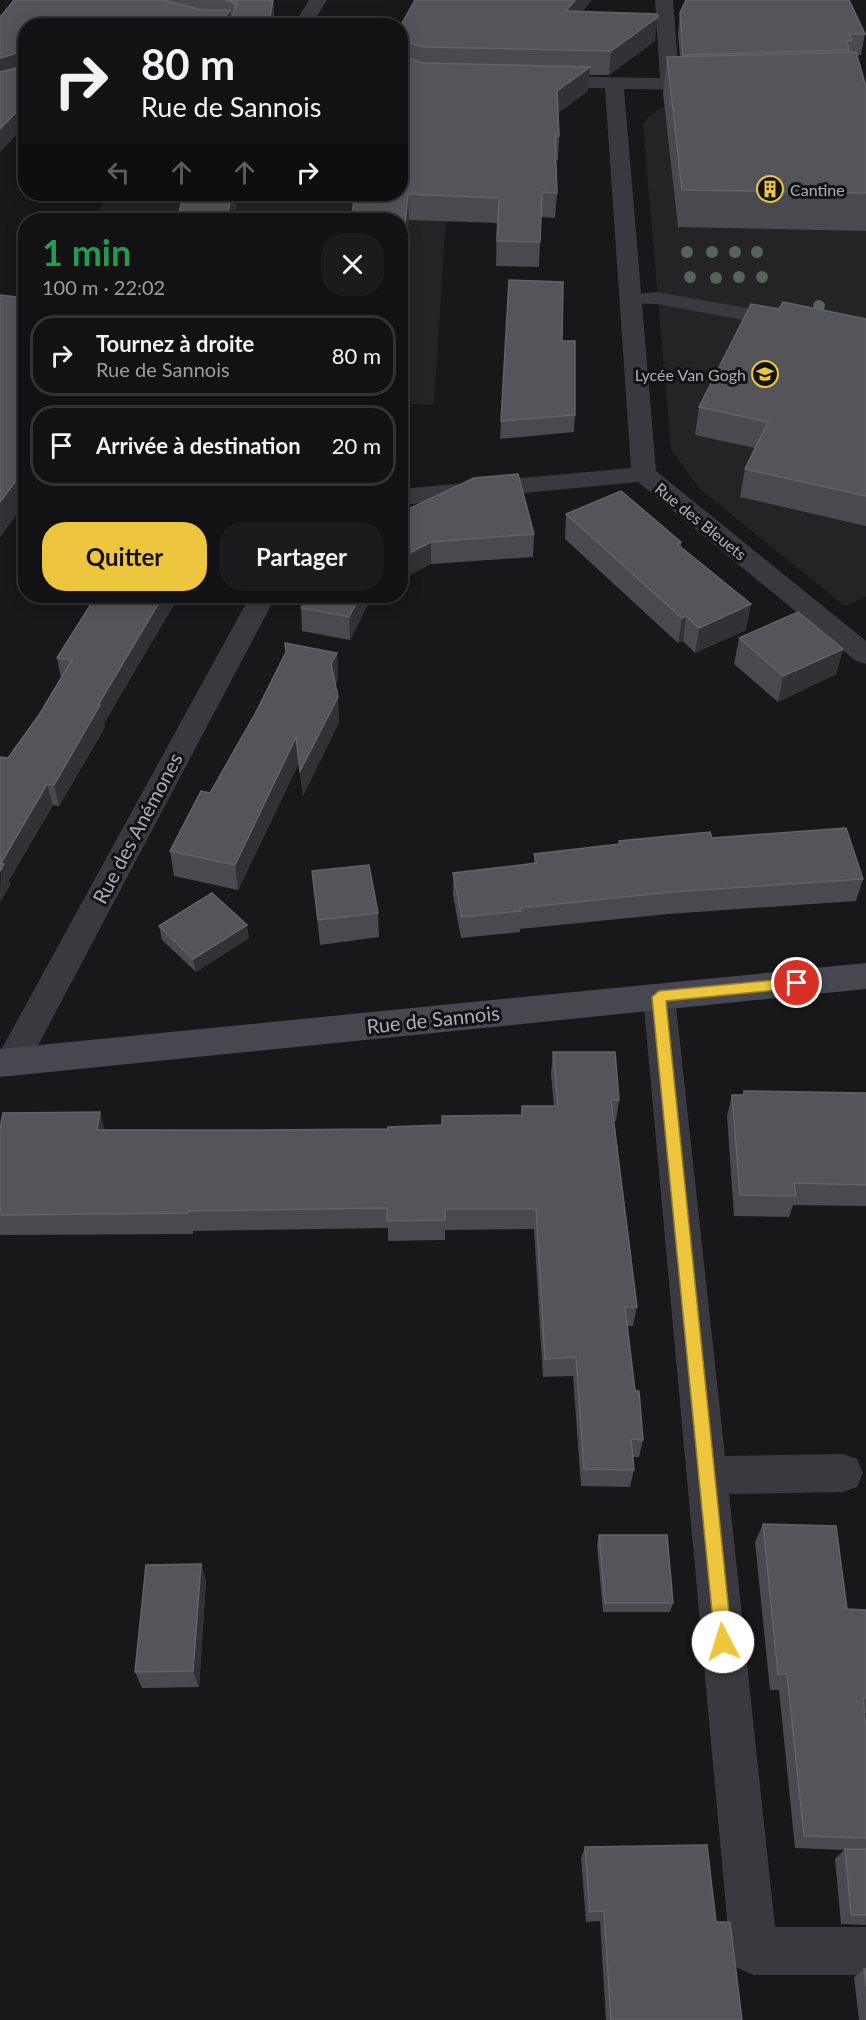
<!DOCTYPE html>
<html lang="fr">
<head>
<meta charset="utf-8">
<style>
	:root { --surface:#121214; --page:#1b1b1d; --text:#f1f3f6; --muted:#9c9ea0; --line:#313234; --accent:#edc63d }
	body { margin:0; font-family:Lato,sans-serif; background:var(--page); color:var(--text); height:100vh; display:flex; flex-direction:column; font-size:22px; white-space:nowrap }
	* { box-sizing:border-box; margin:0 }
	p { font-size:20px; color:var(--muted) }
	.icon { flex:none; width:33px; height:33px; fill:none; stroke:currentColor; stroke-width:2; stroke-linecap:round; stroke-linejoin:round }
	.map { position:relative; flex:1; overflow:hidden }
	.panel { position:absolute; left:18px; top:213px; width:390px; height:390px; display:flex; flex-direction:column; background:var(--surface); border-radius:24px; box-shadow:0 3px 15px #0003,0 0 0 2px var(--line) }
	.panel>* { flex:none }
	.banner { position:absolute; left:18px; top:18px; width:390px; height:183px; border-radius:24px; box-shadow:0 3px 15px #0003,0 0 0 2px var(--line); background:#121214; color:var(--text); overflow:hidden }
	.pin { position:absolute; display:grid; place-items:center; width:51px; height:51px; color:#fff; margin:-26px; border:3px solid #fff; border-radius:50%; box-shadow:0 2px 6px #0007 }
	.me { position:absolute; width:66px; margin:-33px; rotate:355deg; stroke-linejoin:round; filter:drop-shadow(0 0 4px #0008) }
	.turn { display:flex; align-items:center; gap:21px; height:126px; padding:0 24px; font-size:27px }
	.turn .icon { width:78px; height:78px; stroke-width:2.5 }
	.turn b { display:block; font-size:42px; line-height:51px }
	.lanes { display:flex; align-items:center; height:57px; padding:0 24px; background:#0003; justify-content:center; gap:30px; direction:ltr }
	.lanes .off { opacity:.35 }
	.round { display:grid; place-items:center; flex:none; width:63px; height:63px; border-radius:24px; background:var(--page) }
	.overview { display:flex; align-items:center; justify-content:space-between; height:102px; padding:0 24px }
	h1 { font-size:36px; font-weight:700; line-height:45px; color:#1e9e55 }
	.button { display:flex; gap:12px; margin-top:auto; padding:12px 24px }
	.button a { flex:1; height:69px; border-radius:24px; background:var(--accent); color:#111; font-size:24px; font-weight:700; line-height:69px; text-align:center }
	.button a+a { background:var(--page); color:var(--text) }
	ul { padding:0; list-style:none }
	li { display:flex; align-items:center; gap:18px; height:81px; margin:0 12px 9px; padding:0 12px; border:3px solid var(--line); border-radius:24px }
	li div { flex:1 }
	li b { display:block; font-size:22px }
	li em { font-style:normal }
	.map>svg:first-child { display:block }
	.built { fill:#242427 }
	.lines { fill:none; stroke-linecap:round; stroke-linejoin:round }
	.lane { fill:#39393f; fill-rule:evenodd }
	.street { fill:#39393f; fill-rule:evenodd }
	.secondary { fill:#47484f; fill-rule:evenodd }
	.tree { fill:#526556 }
	.wall { fill:#494a4f }
	.shaded-wall { fill:#313235 }
	.building { fill:#54555a; stroke:#626369; stroke-width:1.5 }
	.route { fill:#edc63d; stroke:#9a8128; stroke-width:1.5 }
	.labels { text-anchor:middle; dominant-baseline:central; stroke-width:6; stroke-linejoin:round; paint-order:stroke }
	.far-poi-label { font-size:16px; fill:#abaeb9; stroke:#131315; text-anchor:start }
	.far-street-label { font-size:16px; fill:#abaeb9; stroke:#131315 }
	.street-label { font-size:20px; fill:#abaeb9; stroke:#131315 }
</style>
</head>
<body>
<div class="map">
<svg width="866" height="2020" viewBox="0 0 866 2020">
	<rect width="100%" height="100%" fill="#18181a"/>
	<path class="built" d="M 866,89 L 866,597 L 845,606 L 701,490 L 671,450 L 643,125 L 646,119 L 657,110 L 689,94 Z
		M 454,91 L 434,405 L 401,404 L 400,220 L 91,220 L 110,194 L 400,194 Z"/>
	<g class="lines">
		<path class="lane" d="M 657,292 L 866,329 L 866,343 L 657,304 L 624,303 L 620,299 L 624,295 Z"/>
		<path class="street" d="M 309,0 L 327,0 L 311,26 L 293,26 Z
			M 655,0 L 673,0 L 679,78 L 715,80 L 717,84 L 715,88 L 708,90 L 624,89 L 656,471 L 866,641 L 866,664 L 856,661 L 638,482 L 400,505 L 400,489 L 631,468 L 605,88 L 544,88 L 537,86 L 535,82 L 537,78 L 544,76 L 660,78 Z
			M 250,596 L 276,596 L 24,1072 L 12,1076 L 0,1072 L 0,1052 Z
			M 659,984 L 671,988 L 675,997 L 725,1456 L 843,1454 L 857,1459 L 863,1473 L 857,1487 L 843,1492 L 729,1494 L 775,1927 L 866,1927 L 866,1975 L 754,1975 L 737,1968 L 730,1951 L 643,997 L 647,988 Z"/>
		<path class="secondary" d="M 866,963 L 866,989 L 0,1077 L 0,1049 Z"/>
	</g>
	<g class="tree">
		<circle cx="687" cy="252" r="6"/>
		<circle cx="712" cy="252" r="6"/>
		<circle cx="735" cy="252" r="6"/>
		<circle cx="757" cy="252" r="6"/>
		<circle cx="690" cy="277" r="6"/>
		<circle cx="739" cy="277" r="6"/>
		<circle cx="762" cy="277" r="6"/>
		<circle cx="716" cy="278" r="6"/>
		<circle cx="819" cy="306" r="6"/>
	</g>
	<path class="wall" d="M 14,0 L 268,0 L 273,1 L 275,26 L 26,26 L 26,124 L 0,152 L 0,16 L 2,15 Z
		M 583,11 L 655,41 L 609,75 L 589,75 L 588,91 L 558,113 L 559,136 L 558,160 L 555,160 L 557,193 L 555,218 L 541,217 L 539,267 L 496,266 L 497,223 L 409,220 L 400,220 L 400,27 Z
		M 680,13 L 865,34 L 861,55 L 857,55 L 866,87 L 866,231 L 678,227 L 663,93 L 667,57 L 680,57 L 678,34 Z
		M 26,298 L 26,505 L 24,504 L 0,537 Z
		M 779,309 L 866,319 L 866,526 L 740,497 L 745,469 L 755,448 L 695,435 L 699,407 Z
		M 562,341 L 575,415 L 574,432 L 500,439 L 501,421 Z
		M 400,513 L 534,534 L 533,557 L 431,564 L 400,580 Z
		M 566,514 L 681,542 L 681,547 L 746,630 L 695,653 L 683,641 L 678,643 L 565,539 Z
		M 96,596 L 179,596 L 104,723 L 105,727 L 59,806 L 53,805 L 9,880 L 10,885 L 0,902 L 8,758 L 39,715 L 61,678 L 57,658 Z
		M 372,596 L 350,640 L 302,631 L 301,608 Z
		M 739,638 L 843,649 L 836,674 L 778,702 L 734,664 Z
		M 337,653 L 338,679 L 335,685 L 339,722 L 303,796 L 299,763 L 238,890 L 174,876 L 170,851 L 210,793 Z
		M 712,838 L 863,879 L 856,901 L 668,914 L 520,929 L 520,932 L 461,938 L 453,895 L 453,873 L 534,864 L 534,854 L 618,845 L 619,841 Z
		M 312,871 L 378,913 L 379,937 L 320,945 Z
		M 159,926 L 249,938 L 196,972 L 162,940 Z
		M 553,1052 L 619,1100 L 616,1121 L 614,1121 L 637,1307 L 633,1326 L 627,1326 L 635,1391 L 643,1440 L 639,1457 L 633,1457 L 634,1470 L 630,1487 L 581,1486 L 573,1376 L 543,1377 L 534,1229 L 445,1230 L 445,1240 L 388,1241 L 388,1228 L 193,1231 L 193,1234 L 0,1235 L 0,1129 L 257,1130 L 388,1129 L 442,1125 L 442,1116 L 521,1115 L 522,1106 L 554,1106 L 551,1074 Z
		M 744,1091 L 866,1093 L 866,1206 L 793,1205 L 789,1217 L 734,1216 L 727,1116 L 732,1095 L 743,1095 Z
		M 763,1524 L 847,1609 L 866,1610 L 866,1713 L 864,1713 L 866,1728 L 866,1925 L 841,1924 L 835,1859 L 844,1850 L 795,1848 L 779,1690 L 770,1690 L 755,1542 Z
		M 599,1535 L 673,1603 L 670,1612 L 603,1612 L 597,1545 Z
		M 201,1564 L 206,1581 L 199,1687 L 142,1688 L 135,1672 Z
		M 585,1847 L 716,1922 L 742,2020 L 606,2020 L 600,1921 L 586,1922 L 581,1858 Z
		M 864,1969 L 866,1969 L 866,2020 L 859,2020 L 854,1977 Z"/>
	<path class="shaded-wall" d="M 575,0 L 592,0 L 565,34 L 566,11 Z
		M 273,1 L 275,26 L 268,26 Z
		M 230,10 L 232,26 L 219,26 Z
		M 658,17 L 655,41 L 609,75 L 611,51 Z
		M 24,51 L 26,70 L 0,77 L 0,58 Z
		M 590,67 L 588,91 L 555,115 L 557,91 Z
		M 26,102 L 26,124 L 0,152 L 0,129 Z
		M 232,194 L 239,194 L 234,220 L 226,220 Z
		M 408,194 L 409,220 L 400,304 L 400,275 Z
		M 18,478 L 24,504 L 0,537 L 0,502 Z
		M 431,542 L 431,564 L 400,580 L 400,558 Z
		M 163,596 L 179,596 L 104,723 L 105,727 L 59,806 L 54,785 L 98,705 Z
		M 360,596 L 372,596 L 350,640 L 349,617 Z
		M 751,604 L 746,630 L 695,653 L 699,628 Z
		M 686,616 L 683,641 L 678,643 L 682,618 Z
		M 843,649 L 836,674 L 778,702 L 783,676 Z
		M 337,653 L 338,679 L 333,690 L 331,664 Z
		M 338,697 L 339,722 L 303,796 L 300,771 Z
		M 296,737 L 299,763 L 238,890 L 235,865 Z
		M 47,784 L 53,805 L 9,880 L 10,885 L 0,902 L 1,863 Z
		M 247,925 L 249,938 L 196,972 L 193,959 Z
		M 100,1112 L 106,1134 L 97,1130 Z
		M 201,1564 L 206,1581 L 199,1687 L 193,1671 Z"/>
	<path class="building" d="M 14,0 L 162,0 L 202,10 L 230,10 L 219,26 L 26,26 L 26,102 L 0,129 L 0,72 L 24,66 L 24,51 L 0,58 L 0,16 L 2,15 Z
		M 225,0 L 237,0 L 235,5 L 232,2 Z
		M 237,0 L 268,0 L 273,1 L 268,26 L 230,26 Z
		M 415,0 L 575,0 L 566,11 L 657,14 L 658,17 L 611,51 L 424,47 L 400,41 L 400,27 Z
		M 686,0 L 849,0 L 865,34 L 849,34 L 852,41 L 847,41 L 849,50 L 683,55 L 680,13 Z
		M 856,52 L 866,87 L 866,193 L 682,190 L 667,57 Z
		M 400,56 L 423,63 L 590,67 L 557,91 L 559,136 L 555,136 L 557,193 L 542,192 L 540,242 L 497,241 L 499,198 L 408,194 L 400,275 L 400,220 L 351,220 L 355,194 L 400,194 Z
		M 184,194 L 232,194 L 226,220 L 177,220 Z
		M 509,280 L 563,282 L 562,341 L 575,341 L 575,415 L 501,421 Z
		M 0,295 L 26,298 L 26,479 L 18,478 L 0,502 Z
		M 783,302 L 866,319 L 866,496 L 745,469 L 768,422 L 699,407 L 751,304 L 779,309 Z
		M 518,474 L 534,534 L 431,542 L 400,558 L 400,513 L 474,478 Z
		M 621,491 L 681,542 L 677,544 L 751,604 L 699,628 L 686,616 L 682,618 L 566,514 Z
		M 96,596 L 163,596 L 98,705 L 100,705 L 54,785 L 47,784 L 1,863 L 4,864 L 0,871 L 0,757 L 8,758 L 39,715 L 72,660 L 57,658 Z
		M 308,596 L 360,596 L 349,617 L 301,608 Z
		M 798,612 L 843,649 L 783,676 L 739,638 Z
		M 285,643 L 337,653 L 331,664 L 338,697 L 300,771 L 296,737 L 235,865 L 170,851 L 201,791 L 210,793 L 255,714 L 286,652 Z
		M 846,828 L 863,879 L 671,892 L 520,908 L 521,911 L 462,917 L 453,873 L 537,863 L 534,854 L 620,844 L 619,841 L 710,832 L 712,838 Z
		M 369,865 L 378,913 L 318,920 L 312,871 Z
		M 212,893 L 247,925 L 193,959 L 159,926 Z
		M 553,1052 L 615,1052 L 619,1100 L 611,1100 L 637,1307 L 625,1307 L 635,1391 L 639,1391 L 643,1440 L 631,1439 L 634,1470 L 584,1469 L 576,1357 L 545,1359 L 536,1209 L 445,1209 L 445,1220 L 387,1221 L 387,1208 L 188,1211 L 188,1213 L 0,1215 L 0,1129 L 3,1113 L 100,1112 L 97,1130 L 257,1130 L 388,1129 L 388,1127 L 442,1125 L 442,1116 L 522,1115 L 522,1106 L 558,1106 Z
		M 744,1091 L 866,1093 L 866,1185 L 794,1183 L 796,1196 L 740,1195 L 732,1095 L 744,1095 Z
		M 763,1524 L 836,1526 L 847,1609 L 866,1610 L 866,1698 L 863,1698 L 866,1728 L 866,1838 L 804,1836 L 787,1674 L 778,1674 Z
		M 599,1535 L 667,1535 L 673,1603 L 605,1603 Z
		M 201,1564 L 193,1671 L 135,1672 L 146,1565 Z
		M 707,1845 L 716,1922 L 730,1922 L 742,2020 L 611,2020 L 604,1911 L 590,1912 L 585,1847 Z
		M 845,1849 L 866,1849 L 866,1915 L 851,1915 Z
		M 864,1969 L 866,1969 L 866,1986 Z"/>
	<path class="route" d="M 797,978 L 804,983 L 797,988 L 666,1001 L 732,1642 L 730,1648 L 723,1651 L 717,1648 L 715,1642 L 652,997 L 659,991 Z"/>
	<defs>
		<symbol id="building-ring" viewBox="-11 -11 22 22"><circle r="9.5" fill="#131315" stroke="#edc63d" stroke-width="1.5"/><path d="M-4-6H4V6H1V3H-1V6H-4ZM-2.5-4.3h1.7v1.8h-1.7ZM.8-4.3h1.7v1.8H.8ZM-2.5-1h1.7V.8h-1.7ZM.8-1h1.7V.8H.8Z" fill="#edc63d"/></symbol>
		<symbol id="school-ring" viewBox="-11 -11 22 22"><circle r="9.5" fill="#131315" stroke="#edc63d" stroke-width="1.5"/><path d="M0-5L7-2L0 1L-7-2ZM-4 1L0 2.5L4 1V4Q0 6-4 4Z" fill="#edc63d"/></symbol>
	</defs>
	<g fill-rule="evenodd">
		<use href="#building-ring" x="755" y="174" width="30" height="30"/>
		<use href="#school-ring" x="750" y="359" width="30" height="30"/>
	</g>
	<g class="labels">
		<g class="far-poi-label">
			<text x="790" y="189">Cantine</text>
			<text x="746" y="374" text-anchor="end">Lycée Van Gogh</text>
		</g>
		<g class="far-street-label">
			<text transform="translate(701 521) rotate(39)">Rue des Bleuets</text>
		</g>
		<g class="street-label">
			<text transform="translate(137 828) rotate(-62)">Rue des Anémones</text>
			<text transform="translate(433 1019) rotate(-6)">Rue de Sannois</text>
		</g>
	</g>
</svg>
<div class="pin" style="left:797px;top:983px;background:#d93025"><svg class="icon" aria-label="arrive" viewBox="0 0 24 24"><path d="M6 21V4h12l-3 4 3 4H6"/></svg></div>
<svg class="me" style="left:723px;top:1642px" viewBox="-20 -20 40 40"><circle r="19" fill="#fff"/><path d="M0-13L10 11 0 6-10 11z" fill="#edc63d"/></svg>
<div class="banner">
<div class="turn"><svg class="icon" aria-label="right" viewBox="0 0 24 24"><path d="M7 20v-9h11M14 6l5 5-5 5"/></svg><div><b>80 m</b>Rue de Sannois</div></div>
<div class="lanes"><svg class="icon off" aria-label="left" viewBox="0 0 24 24"><path d="M17 20v-9H6M10 6l-5 5 5 5"/></svg><svg class="icon off" aria-label="ahead" viewBox="0 0 24 24"><path d="M12 20V5M6 11l6-6 6 6"/></svg><svg class="icon off" aria-label="ahead" viewBox="0 0 24 24"><path d="M12 20V5M6 11l6-6 6 6"/></svg><svg class="icon" aria-label="right" viewBox="0 0 24 24"><path d="M7 20v-9h11M14 6l5 5-5 5"/></svg></div>
</div>
<section class="panel">
<div class="overview"><div><h1>1 min</h1><p>100 m · 22:02</p></div><a class="round"><svg class="icon" aria-label="close" viewBox="0 0 24 24"><path d="M6 6l12 12M18 6L6 18"/></svg></a></div>
<ul>
<li><svg class="icon" aria-label="right" viewBox="0 0 24 24"><path d="M7 20v-9h11M14 6l5 5-5 5"/></svg><div><b>Tournez à droite</b><p>Rue de Sannois</p></div><em>80 m</em></li>
<li><svg class="icon" aria-label="arrive" viewBox="0 0 24 24"><path d="M6 21V4h12l-3 4 3 4H6"/></svg><div><b>Arrivée à destination</b></div><em>20 m</em></li>
</ul>
<div class="button"><a>Quitter</a><a>Partager</a></div>
</section>
</div>
</body>
</html>
